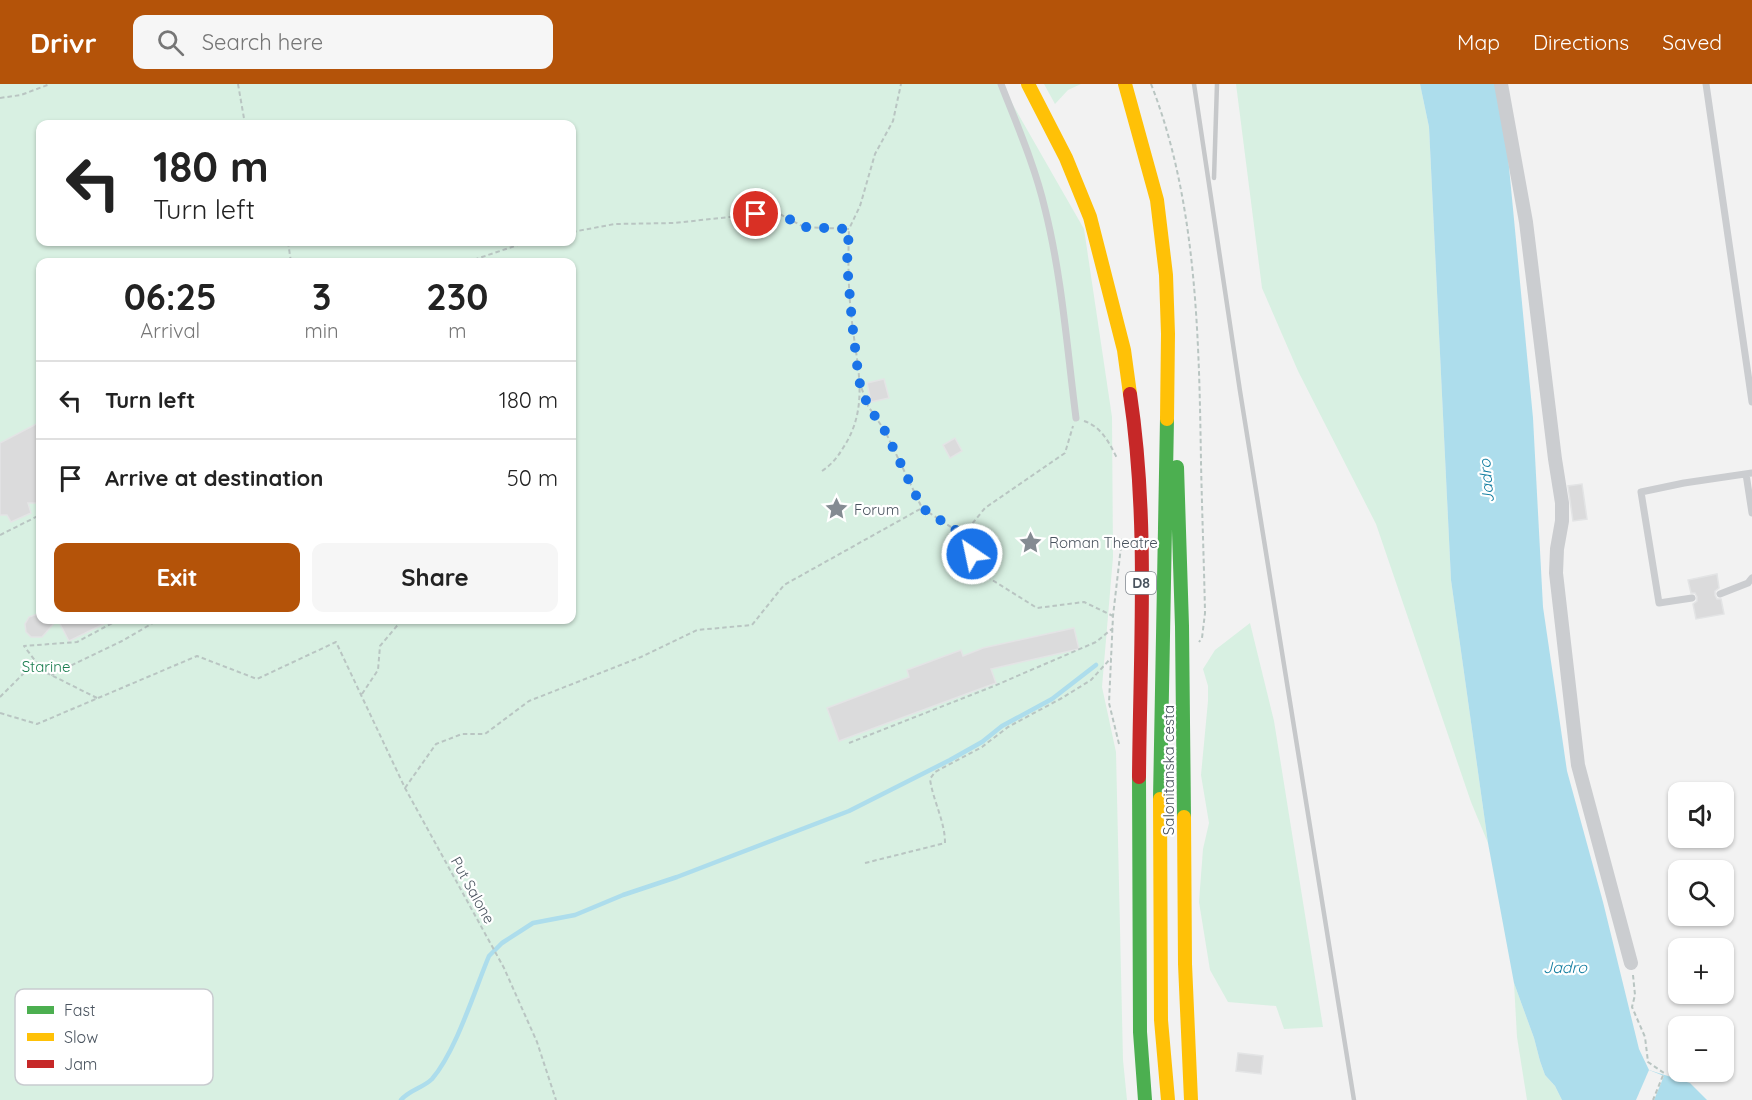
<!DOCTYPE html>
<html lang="en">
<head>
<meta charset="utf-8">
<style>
	:root { --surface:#fff; --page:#f6f6f6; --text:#222; --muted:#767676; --line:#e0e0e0; --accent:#b45309 }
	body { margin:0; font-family:Quicksand,sans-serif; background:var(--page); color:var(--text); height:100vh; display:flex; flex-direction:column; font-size:22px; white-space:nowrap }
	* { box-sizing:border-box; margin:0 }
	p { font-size:20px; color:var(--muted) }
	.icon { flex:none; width:33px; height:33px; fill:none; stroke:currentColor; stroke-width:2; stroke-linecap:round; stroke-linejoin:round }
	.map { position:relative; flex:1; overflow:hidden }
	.details { position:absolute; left:36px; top:174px; width:540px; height:366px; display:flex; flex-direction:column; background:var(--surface); border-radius:12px; box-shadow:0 2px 4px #0004 }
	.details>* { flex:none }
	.guide { position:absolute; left:36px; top:36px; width:540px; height:126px; border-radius:12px; box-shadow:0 2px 4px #0004; background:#fff; color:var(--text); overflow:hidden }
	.controls { position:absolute; left:1668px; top:698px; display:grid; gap:12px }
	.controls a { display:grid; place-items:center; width:66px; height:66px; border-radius:12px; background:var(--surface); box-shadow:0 2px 4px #0004; font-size:30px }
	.pin { position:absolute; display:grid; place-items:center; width:51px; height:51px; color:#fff; margin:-26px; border:3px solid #fff; border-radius:50%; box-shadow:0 2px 6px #0007 }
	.me { position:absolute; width:66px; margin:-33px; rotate:326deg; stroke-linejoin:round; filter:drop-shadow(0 0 4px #0008) }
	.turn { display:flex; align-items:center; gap:21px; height:126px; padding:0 18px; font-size:27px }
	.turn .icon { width:78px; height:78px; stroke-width:2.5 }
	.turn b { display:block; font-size:42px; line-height:51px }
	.eta { display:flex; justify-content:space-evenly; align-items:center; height:102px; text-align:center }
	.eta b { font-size:36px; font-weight:700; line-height:42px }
	.button { display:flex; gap:12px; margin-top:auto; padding:12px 18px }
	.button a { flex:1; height:69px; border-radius:12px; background:var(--accent); color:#fff; font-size:24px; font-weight:700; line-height:69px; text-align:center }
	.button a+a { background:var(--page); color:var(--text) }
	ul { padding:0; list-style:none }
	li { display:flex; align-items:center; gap:18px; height:78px; padding:0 18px; border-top:2px solid var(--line) }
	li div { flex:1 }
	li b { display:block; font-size:22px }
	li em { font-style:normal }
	header { display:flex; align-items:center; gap:36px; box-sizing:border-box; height:84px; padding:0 30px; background:var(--accent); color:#fff }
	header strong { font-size:28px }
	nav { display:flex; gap:33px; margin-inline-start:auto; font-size:21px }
	.search { width:420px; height:54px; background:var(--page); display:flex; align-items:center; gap:15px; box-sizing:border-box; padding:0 21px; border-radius:12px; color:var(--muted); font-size:22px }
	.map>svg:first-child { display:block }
	.green { fill:#d8f0e2; fill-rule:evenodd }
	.water { fill:#adddec }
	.pier { fill:#f2f2f2 }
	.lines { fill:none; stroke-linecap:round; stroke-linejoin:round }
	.stream { stroke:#adddec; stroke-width:4.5 }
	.building { fill:#dbdbdc; stroke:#e3e4e5; stroke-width:1.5 }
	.path { stroke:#b9c5c2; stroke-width:2; stroke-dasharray:4.5 3; stroke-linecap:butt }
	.lane { stroke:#cbcdd0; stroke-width:7 }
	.street { stroke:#cbcdd0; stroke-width:14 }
	.fast { stroke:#4caf50; stroke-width:14 }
	.slow { stroke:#ffc107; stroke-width:14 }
	.jam { stroke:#c62828; stroke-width:14 }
	.rail { stroke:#c6c8ca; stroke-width:4.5 }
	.route { stroke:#1a73e8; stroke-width:10; stroke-dasharray:0 18 }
	.labels { text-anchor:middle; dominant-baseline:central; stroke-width:4.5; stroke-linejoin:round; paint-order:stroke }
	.shield { fill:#fff; stroke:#80878e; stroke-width:1.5 }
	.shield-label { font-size:14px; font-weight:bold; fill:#49535e }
	.poi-label { font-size:15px; fill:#49535e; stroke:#fff; text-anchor:start }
	.park-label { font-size:15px; fill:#1b7e50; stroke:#fff }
	.street-label { font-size:15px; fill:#49535e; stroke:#fff }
	.water-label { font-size:16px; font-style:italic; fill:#117da0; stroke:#fff }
	.key { fill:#fff; stroke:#c8cbcf; stroke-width:1.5 }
	.key-label { font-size:16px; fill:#49535e }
</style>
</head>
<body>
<header>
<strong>Drivr</strong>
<div class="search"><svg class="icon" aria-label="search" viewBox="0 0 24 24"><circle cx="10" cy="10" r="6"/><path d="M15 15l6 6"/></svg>Search here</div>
<nav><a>Map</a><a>Directions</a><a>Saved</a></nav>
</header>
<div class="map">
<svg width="1752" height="1016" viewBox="0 0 1752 1016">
	<rect width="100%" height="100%" fill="#f2f2f2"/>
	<path class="green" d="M 0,0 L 1001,0 L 1084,145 L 1112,333 L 1113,473 L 1102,603 L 1116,668 L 1123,976 L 1127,1016 L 0,1016 ZM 40,40 L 572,40 L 572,158 L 40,158 ZM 40,178 L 572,178 L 572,536 L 40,536 Z
		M 1044,0 L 1081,0 L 1068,6 L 1055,20 Z
		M 1236,0 L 1420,0 L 1429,43 L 1451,496 L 1488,759 L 1471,718 L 1376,440 L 1298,287 L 1262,204 Z
		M 1250,539 L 1274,637 L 1323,943 L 1284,945 L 1276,922 L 1228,918 L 1210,886 L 1199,818 L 1203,765 L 1209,739 L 1201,691 L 1208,617 L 1208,602 L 1203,585 L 1215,566 Z
		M 1514,899 L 1534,954 L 1540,977 L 1545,991 L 1555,1002 L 1562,1016 L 1527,1016 L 1517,953 Z"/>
	<path class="water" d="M 1420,0 L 1496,0 L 1507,62 L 1533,334 L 1543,523 L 1567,687 L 1603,818 L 1639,965 L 1649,986 L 1690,999 L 1707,1016 L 1562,1016 L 1555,1002 L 1545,991 L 1540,977 L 1534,954 L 1514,899 L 1488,759 L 1451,496 L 1429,43 Z"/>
	<path class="pier" d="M 1649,986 L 1664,992 L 1654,1016 L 1636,1016 Z"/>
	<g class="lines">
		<path class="stream" d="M 401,1016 C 409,1006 423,1004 432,995 C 456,967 474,908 489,872 L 502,859 L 533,839 L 575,831 L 623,811 L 677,793 L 849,727 L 950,676 L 982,658 L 1002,642 L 1052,615 L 1096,581"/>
	</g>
	<path class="building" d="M 884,295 L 889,314 L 871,318 L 867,299 Z
		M 40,338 L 40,419 L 28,419 L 31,429 L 11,438 L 7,431 L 0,431 L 0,359 Z
		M 955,354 L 962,367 L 950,374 L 943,361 Z
		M 1582,400 L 1587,435 L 1573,437 L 1568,402 Z
		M 1717,490 L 1719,504 L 1715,507 L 1715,511 L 1717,515 L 1721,515 L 1724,530 L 1696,535 L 1693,520 L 1697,517 L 1697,513 L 1695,509 L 1691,509 L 1688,496 Z
		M 40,529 L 40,536 L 57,536 L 42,553 L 31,553 L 26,548 L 25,540 L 29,533 Z
		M 58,536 L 112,536 L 69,557 Z
		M 1074,544 L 1079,565 L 991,585 L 996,599 L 839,657 L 827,624 L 909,593 L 907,586 L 961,566 L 963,572 L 983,564 Z
		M 1238,969 L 1263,972 L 1261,990 L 1236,987 Z"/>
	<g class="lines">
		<path class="path" d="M 238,0 L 245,40
			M 1151,0 C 1197,117 1199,254 1201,378 C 1202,428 1204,479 1205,529 L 1202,554 L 1199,558
			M 0,14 L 21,11 L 50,0
			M 572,148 L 615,140 L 674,139 L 776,128 L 804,143 L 849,145 L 860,122 L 875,70 L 893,37 L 901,0
			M 288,158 L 291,178
			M 467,178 L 527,158
			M 859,297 L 868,322 L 885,347 L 922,424 L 963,451 L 981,489 L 1037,524 L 1084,518 L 1113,532
			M 1084,337 C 1102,343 1109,359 1117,374
			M 822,387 C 832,380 837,374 843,364 C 870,323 857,283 852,238 C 848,207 848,176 849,145
			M 0,451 L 40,431
			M 963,451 L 985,424 L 1065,369 L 1073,342
			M 51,591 L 122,557 L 158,536
			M 362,610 L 378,586 L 380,562 L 402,536
			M 0,613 L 36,577
			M 97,614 L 43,587 L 24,562 L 77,558 L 118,536
			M 0,629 L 37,640 L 197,572 L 257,595 L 336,558 L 405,704 L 504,884 L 537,958 L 556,1016
			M 849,659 L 994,602 L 1096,558 L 1113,544
			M 1119,660 L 1109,619 L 1113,532 L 1122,454
			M 405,704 L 436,660 L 462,650 L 485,650 L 529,617 L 641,573 L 697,546 L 752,541 L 784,501 L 922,424
			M 865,779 L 945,759 C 945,737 933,717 930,695 L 935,688 L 982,663 L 1008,643 L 1062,614 L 1091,596 L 1111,574
			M 1633,891 L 1635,911 L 1632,923 L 1645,953 L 1648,978 L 1664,989 L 1653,1016"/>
		<path class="lane" d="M 1001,0 C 1017,41 1035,82 1045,125 C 1062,193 1067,264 1076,334
			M 1706,0 L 1752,318
			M 1746,390 L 1752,429
			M 1720,510 L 1748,499 L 1752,494
			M 1692,514 L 1659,519 L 1641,408 L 1684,399 L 1752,389"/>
		<path class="street" d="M 1501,0 L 1526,138 L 1555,375 L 1562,419 L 1562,437 L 1557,465 L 1556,489 L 1578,681 L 1631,879"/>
		<path class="fast" d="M 1177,383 L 1182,542 L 1184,733
			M 1139,693 L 1140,948 L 1145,1016
			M 1160,715 L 1167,335"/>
		<path class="slow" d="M 1028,0 L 1066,74 L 1090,133 L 1124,266 L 1130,310
			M 1125,0 L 1157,116 L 1166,191 L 1168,250 L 1167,335
			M 1160,715 L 1161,936 L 1168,1016
			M 1184,733 L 1185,880 L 1191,1016"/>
		<path class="jam" d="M 1130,310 C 1149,436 1140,566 1139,693"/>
		<path class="rail" d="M 1194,0 L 1240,307 L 1354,1016
			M 1214,94 L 1217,0"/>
	</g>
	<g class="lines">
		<path class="route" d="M 756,130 L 776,128 L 804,143 L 849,145 L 847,179 L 852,238 L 859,297 L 868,322 L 885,347 L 922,424 L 963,451 L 972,470"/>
	</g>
	<defs>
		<symbol id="sight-bare" viewBox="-9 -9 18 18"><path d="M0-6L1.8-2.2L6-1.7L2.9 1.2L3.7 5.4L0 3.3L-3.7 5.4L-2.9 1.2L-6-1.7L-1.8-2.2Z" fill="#848b92" stroke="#fff" stroke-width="2.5" paint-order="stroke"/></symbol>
	</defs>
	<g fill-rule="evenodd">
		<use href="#sight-bare" x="820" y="408" width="33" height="33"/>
		<use href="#sight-bare" x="1014" y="442" width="33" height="33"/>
	</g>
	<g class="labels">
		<rect class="shield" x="1126" y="488" width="30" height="22" rx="4.5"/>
		<g class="shield-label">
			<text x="1141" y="499">D8</text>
		</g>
		<g class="poi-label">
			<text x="854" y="425">Forum</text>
			<text x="1049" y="458">Roman Theatre</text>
		</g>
		<g class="park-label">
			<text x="46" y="582">Starine</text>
		</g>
		<g class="street-label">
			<text transform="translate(1168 686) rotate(-90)">Salonitanska cesta</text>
			<text transform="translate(473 806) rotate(61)">Put Salone</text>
		</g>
		<g class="water-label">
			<text transform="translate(1486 397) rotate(-95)">Jadro</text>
			<text x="1565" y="883">Jadro</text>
		</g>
	</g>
	<rect x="15" y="905" width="198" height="96" rx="9" class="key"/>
	<rect x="27" y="922" width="27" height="8" fill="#4caf50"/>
	<rect x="27" y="949" width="27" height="8" fill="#ffc107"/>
	<rect x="27" y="976" width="27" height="8" fill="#c62828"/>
	<g class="key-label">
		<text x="64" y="932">Fast</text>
		<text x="64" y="959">Slow</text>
		<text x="64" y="986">Jam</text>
	</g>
</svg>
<div class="controls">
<a><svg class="icon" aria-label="sound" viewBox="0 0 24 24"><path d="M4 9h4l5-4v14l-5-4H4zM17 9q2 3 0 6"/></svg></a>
<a><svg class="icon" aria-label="search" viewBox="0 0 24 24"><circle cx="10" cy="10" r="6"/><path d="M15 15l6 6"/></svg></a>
<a>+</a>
<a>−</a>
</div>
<div class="pin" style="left:756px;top:130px;background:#d93025"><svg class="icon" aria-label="arrive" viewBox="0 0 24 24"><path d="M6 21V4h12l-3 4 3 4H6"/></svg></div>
<svg class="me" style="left:972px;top:470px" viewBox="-20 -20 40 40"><circle r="17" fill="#1a73e8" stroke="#fff" stroke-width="3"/><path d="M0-11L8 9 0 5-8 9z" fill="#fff"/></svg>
<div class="guide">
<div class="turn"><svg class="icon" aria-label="left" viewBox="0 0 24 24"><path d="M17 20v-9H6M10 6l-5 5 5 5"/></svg><div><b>180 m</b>Turn left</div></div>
</div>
<section class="details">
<div class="eta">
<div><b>06:25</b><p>Arrival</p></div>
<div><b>3</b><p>min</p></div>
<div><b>230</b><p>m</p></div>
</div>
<ul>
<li><svg class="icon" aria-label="left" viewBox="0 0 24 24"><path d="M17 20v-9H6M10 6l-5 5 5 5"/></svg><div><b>Turn left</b></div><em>180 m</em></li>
<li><svg class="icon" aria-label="arrive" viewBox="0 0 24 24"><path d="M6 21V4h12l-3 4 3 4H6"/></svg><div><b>Arrive at destination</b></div><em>50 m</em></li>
</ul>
<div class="button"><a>Exit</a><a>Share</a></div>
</section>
</div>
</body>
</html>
